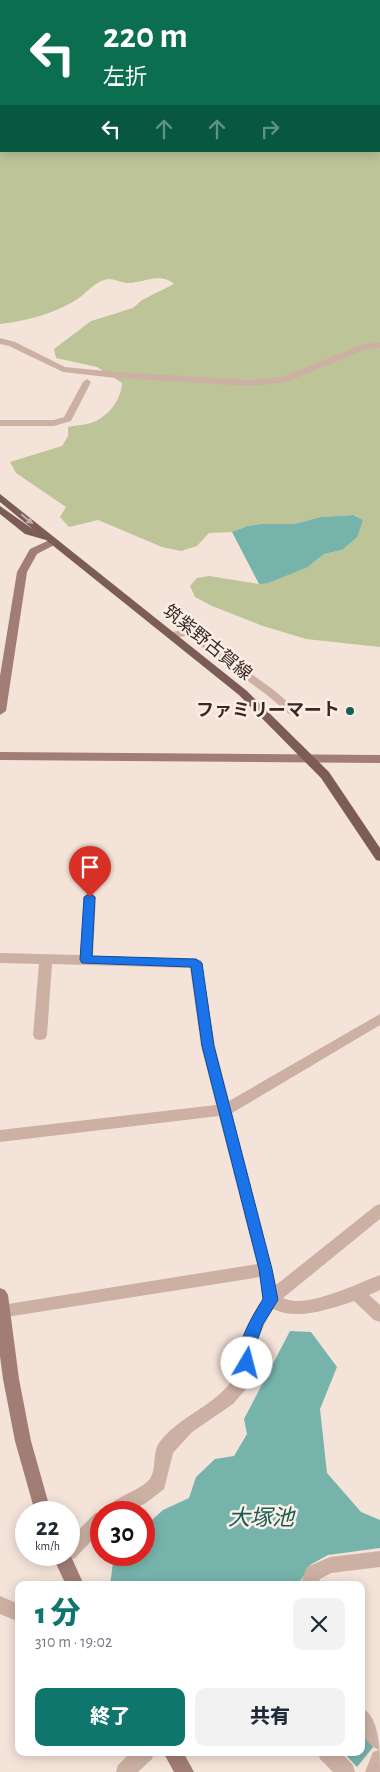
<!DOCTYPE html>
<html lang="ja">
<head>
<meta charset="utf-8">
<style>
	:root { --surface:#fff; --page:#f2f2f3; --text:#1f2937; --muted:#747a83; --accent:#0f766e }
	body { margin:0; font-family:"Alegreya Sans","Noto Sans JP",sans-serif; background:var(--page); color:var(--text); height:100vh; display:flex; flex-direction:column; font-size:19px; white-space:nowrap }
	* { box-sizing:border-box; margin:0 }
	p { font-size:16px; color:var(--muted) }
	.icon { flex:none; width:28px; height:28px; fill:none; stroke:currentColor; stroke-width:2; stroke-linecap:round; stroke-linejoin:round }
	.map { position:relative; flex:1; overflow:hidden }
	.sheet { position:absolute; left:15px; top:1581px; width:350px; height:175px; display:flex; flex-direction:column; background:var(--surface); border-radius:10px; box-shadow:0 2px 12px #0003 }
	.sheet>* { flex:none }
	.guide { position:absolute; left:0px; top:0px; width:380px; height:152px; box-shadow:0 2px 12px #0003; background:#0b6e4f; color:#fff; overflow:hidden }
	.speed { position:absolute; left:15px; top:1501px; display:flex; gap:10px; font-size:25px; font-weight:700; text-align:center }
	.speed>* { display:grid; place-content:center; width:65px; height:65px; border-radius:50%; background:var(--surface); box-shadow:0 2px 12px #0003; line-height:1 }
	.speed small { font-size:12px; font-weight:400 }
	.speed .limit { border:8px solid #d22; background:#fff; color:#111 }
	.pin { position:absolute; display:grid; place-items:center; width:42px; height:42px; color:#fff; margin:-51px -21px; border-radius:50% 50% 50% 0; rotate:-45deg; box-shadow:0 0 5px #0007 }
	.pin .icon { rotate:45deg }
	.me { position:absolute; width:55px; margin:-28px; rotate:8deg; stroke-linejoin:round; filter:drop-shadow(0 0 4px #0008) }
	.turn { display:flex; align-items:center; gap:18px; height:105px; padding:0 20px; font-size:22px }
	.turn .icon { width:65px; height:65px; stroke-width:2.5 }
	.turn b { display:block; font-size:35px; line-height:42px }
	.lanes { display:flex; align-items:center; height:48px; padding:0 20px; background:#0003; justify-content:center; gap:25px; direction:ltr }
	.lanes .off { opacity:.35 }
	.round { display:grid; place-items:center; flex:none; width:52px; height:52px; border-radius:10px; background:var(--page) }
	.head { display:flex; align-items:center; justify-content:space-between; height:85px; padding:0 20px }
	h1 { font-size:30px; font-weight:800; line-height:38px; color:var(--accent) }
	.primary-button { display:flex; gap:10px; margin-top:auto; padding:10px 20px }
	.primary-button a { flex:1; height:58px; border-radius:10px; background:var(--accent); color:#fff; font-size:20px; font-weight:800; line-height:58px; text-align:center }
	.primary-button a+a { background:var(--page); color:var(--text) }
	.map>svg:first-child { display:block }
	.green { fill:#bdc498 }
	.water { fill:#76b4ab }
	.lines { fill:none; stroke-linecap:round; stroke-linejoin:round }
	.street { fill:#cdb0a4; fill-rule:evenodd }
	.secondary { fill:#a17d75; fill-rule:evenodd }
	.primary { fill:#7b5c56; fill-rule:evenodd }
	.oneway { fill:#c1aca5 }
	.route { fill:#1a73e8; stroke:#114b97 }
	.poi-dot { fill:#185d56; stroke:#fbeee6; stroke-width:2 }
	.labels { text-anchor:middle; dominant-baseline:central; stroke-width:5; stroke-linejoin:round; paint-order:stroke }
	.street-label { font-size:18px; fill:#382926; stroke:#fbeee6 }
	.poi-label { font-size:18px; font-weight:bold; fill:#382926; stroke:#fbeee6; text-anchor:end }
	.near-water-label { font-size:22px; font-style:italic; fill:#185d56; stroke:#fbeee6 }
</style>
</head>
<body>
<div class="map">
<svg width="380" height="1772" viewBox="0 0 380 1772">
	<rect width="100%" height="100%" fill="#f4e3d9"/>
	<path class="green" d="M 0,0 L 27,1 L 1,1 L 1,151 L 379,151 L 379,1 L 70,1 L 380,0 L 380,647 L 306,639 L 263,626 L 212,606 L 195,597 L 190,586 L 197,578 L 209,576 L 259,584 L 308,567 L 324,554 L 342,550 L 363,520 L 355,515 L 321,517 L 294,524 L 261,524 L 247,526 L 232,532 L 209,533 L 197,546 L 181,551 L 162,547 L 98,520 L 69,527 L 60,517 L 66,507 L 16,473 L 10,462 L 62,446 L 68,436 L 68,427 C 77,425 89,425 96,421 C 111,413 121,399 122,383 L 97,367 L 56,358 L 54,349 L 91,321 L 133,308 L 142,300 L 174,284 C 160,271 141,284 126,283 C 118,282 112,277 104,280 C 92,284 86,294 76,300 C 53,314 26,321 0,324 Z"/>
	<path class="water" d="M 354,515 L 363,520 L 357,537 L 342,550 L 324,554 L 308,567 L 268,583 L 259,584 L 232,532 L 247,526 L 261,524 L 294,524 L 321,517 Z
		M 290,1331 L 311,1332 L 337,1367 L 320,1409 L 327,1473 L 361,1512 L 380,1520 L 380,1548 L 328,1555 L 310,1565 L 298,1585 L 110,1585 L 114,1555 L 144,1555 L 144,1527 L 163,1510 L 189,1498 L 196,1477 L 215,1459 L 234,1456 L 247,1434 L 244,1419 Z
		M 361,1729 L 374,1746 L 357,1767 L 344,1753 L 361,1752 Z"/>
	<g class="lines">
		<path class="street" d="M 0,338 L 15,342 L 65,367 L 116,372 L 250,380 L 282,377 L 361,345 L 380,342 L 380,348 L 366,349 L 287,382 L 250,386 L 116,378 L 63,372 L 9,346 L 0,344 Z
			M 87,379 L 91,382 L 71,421 L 54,426 L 0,426 L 0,420 L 54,420 L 64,417 L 83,382 Z
			M 189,629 L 275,691 L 297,710 L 299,712 L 297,714 L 289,714 L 267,695 L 187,636 L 170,638 L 165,635 L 166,633 Z
			M 90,893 L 96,897 L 93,956 L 201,960 L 215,1046 L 229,1101 L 380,1014 L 380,1025 L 232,1113 L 276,1285 L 375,1206 L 380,1204 L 380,1219 L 283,1298 C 305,1310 358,1283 380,1275 L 380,1290 L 369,1295 L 380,1305 L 380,1322 L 374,1320 L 354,1301 C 330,1309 297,1321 273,1309 L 264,1325 L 256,1344 L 255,1363 L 246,1389 L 233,1404 L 192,1432 L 173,1453 L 164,1489 L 146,1503 L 128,1512 L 101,1512 L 101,1531 L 75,1558 L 69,1560 L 63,1558 L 62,1555 L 69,1555 L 69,1540 L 95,1513 L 104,1512 C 110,1498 138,1492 149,1480 C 157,1471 152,1453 159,1443 C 178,1417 212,1407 231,1382 C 241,1370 237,1355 241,1342 C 246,1326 254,1312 263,1298 L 260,1277 L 0,1318 L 0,1306 L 2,1305 L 257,1264 L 219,1116 L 0,1142 L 0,1130 L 216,1105 L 201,1046 L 190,968 L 52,964 L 47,1035 L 45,1039 L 40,1040 L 35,1039 L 33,1035 L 39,964 L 0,963 L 0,953 L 80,955 L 84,897 Z
			M 380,1551 L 380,1567 L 331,1573 L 320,1579 L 318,1585 L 300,1585 L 307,1567 L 330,1557 Z
			M 0,1596 L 19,1604 L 19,1622 L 0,1614 Z
			M 361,1707 C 380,1717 380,1750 380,1772 L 365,1772 L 373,1752 L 379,1750 C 360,1742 361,1724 361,1707 Z
			M 131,1752 L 154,1752 L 152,1759 L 138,1772 L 116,1772 L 118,1765 Z
			M 318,1752 L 340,1752 L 353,1765 L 355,1772 L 333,1772 L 320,1759 Z"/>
		<path class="secondary" d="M 54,538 L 59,541 L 58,543 L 37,554 L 27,572 L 6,711 L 0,715 L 0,676 L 17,572 L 30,549 Z
			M 0,752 L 380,755 L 380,763 L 0,760 Z
			M 0,1288 L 5,1290 L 8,1295 L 19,1379 L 31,1441 L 51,1512 L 35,1512 L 15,1441 L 3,1379 L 0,1356 Z
			M 69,1552 L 84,1585 L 66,1585 L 52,1555 L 69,1555 Z
			M 163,1752 L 183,1752 L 194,1772 L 174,1772 Z"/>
		<path class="primary" d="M 0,494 L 247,691 L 329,772 L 380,848 L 380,861 L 376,860 L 321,778 L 239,695 L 46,540 L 25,534 L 0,514 L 0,506 L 34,530 L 0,502 Z"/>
	</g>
	<defs><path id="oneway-solid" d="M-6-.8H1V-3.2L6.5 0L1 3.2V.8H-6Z" transform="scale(1.25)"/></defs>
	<use class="oneway" href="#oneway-solid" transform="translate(27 519) rotate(39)"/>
	<path class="route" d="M 90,893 L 95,897 L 92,956 L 196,959 L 202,963 L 214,1046 L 272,1269 L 278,1300 L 263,1324 L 256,1344 L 252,1368 L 247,1370 L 242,1368 C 232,1347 253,1316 263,1299 L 259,1269 L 202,1046 L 191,967 L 82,963 L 80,960 L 84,897 Z"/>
	<circle class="poi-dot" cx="350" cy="711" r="5"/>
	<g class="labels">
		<g class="street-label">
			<text transform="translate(207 643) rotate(39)">筑紫野古賀線</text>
		</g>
		<g class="poi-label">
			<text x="340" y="711">ファミリーマート</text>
		</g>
		<g class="near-water-label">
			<text x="261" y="1518">大塚池</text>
		</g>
	</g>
</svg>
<div class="speed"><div>22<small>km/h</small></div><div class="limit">30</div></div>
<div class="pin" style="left:90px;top:897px;background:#d93025"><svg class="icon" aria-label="arrive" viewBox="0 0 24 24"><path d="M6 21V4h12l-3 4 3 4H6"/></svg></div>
<svg class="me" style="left:247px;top:1363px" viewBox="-20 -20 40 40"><circle r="19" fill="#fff"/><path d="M0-13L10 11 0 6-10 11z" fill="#1a73e8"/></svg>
<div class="guide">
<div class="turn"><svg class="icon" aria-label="left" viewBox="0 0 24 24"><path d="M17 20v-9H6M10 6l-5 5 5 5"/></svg><div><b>220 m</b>左折</div></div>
<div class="lanes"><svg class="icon" aria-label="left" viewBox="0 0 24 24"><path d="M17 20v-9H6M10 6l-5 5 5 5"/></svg><svg class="icon off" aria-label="ahead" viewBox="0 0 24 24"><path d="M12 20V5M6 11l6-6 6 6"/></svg><svg class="icon off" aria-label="ahead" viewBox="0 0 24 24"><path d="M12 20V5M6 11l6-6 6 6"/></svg><svg class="icon off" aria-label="right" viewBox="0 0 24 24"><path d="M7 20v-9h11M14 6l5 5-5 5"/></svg></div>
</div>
<section class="sheet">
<div class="head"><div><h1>1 分</h1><p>310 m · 19:02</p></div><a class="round"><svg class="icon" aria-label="close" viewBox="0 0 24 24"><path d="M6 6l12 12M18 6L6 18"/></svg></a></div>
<div class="primary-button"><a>終了</a><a>共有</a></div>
</section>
</div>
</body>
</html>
